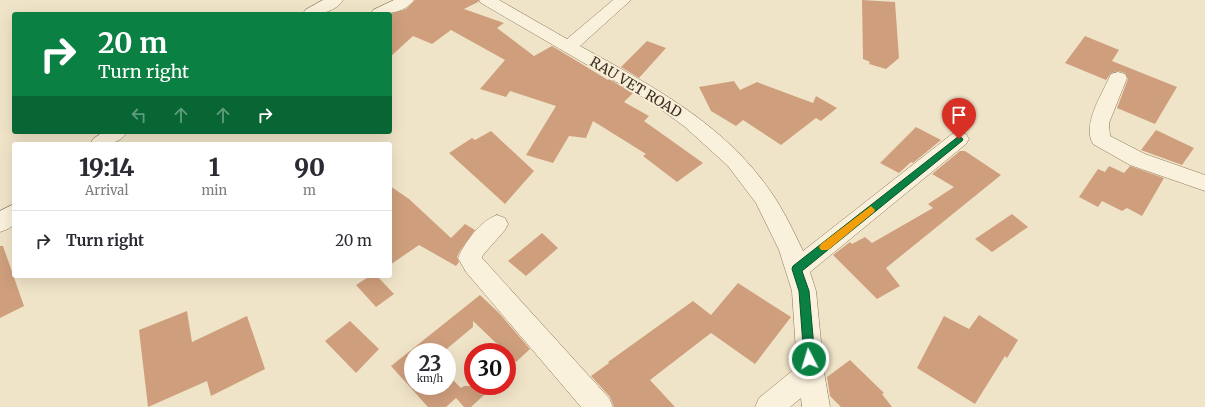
<!DOCTYPE html>
<html lang="en">
<head>
<meta charset="utf-8">
<style>
	:root { --surface:#fff; --page:#f2f2f3; --text:#2b2b33; --muted:#7c7c81; --line:#e1e1e2 }
	body { margin:0; font-family:Merriweather,serif; background:var(--page); color:var(--text); height:100vh; display:flex; flex-direction:column; font-size:15px; white-space:nowrap }
	* { box-sizing:border-box; margin:0 }
	p { font-size:13px; color:var(--muted) }
	.icon { flex:none; width:22px; height:22px; fill:none; stroke:currentColor; stroke-width:2; stroke-linecap:round; stroke-linejoin:round }
	.map { position:relative; flex:1; overflow:hidden }
	.details { position:absolute; left:12px; top:142px; width:380px; height:136px; display:flex; flex-direction:column; background:var(--surface); border-radius:4px; box-shadow:0 4px 16px #0002 }
	.details>* { flex:none }
	.hud { position:absolute; left:12px; top:12px; width:380px; height:122px; border-radius:4px; box-shadow:0 4px 16px #0002; background:#0b8043; color:#fff; overflow:hidden }
	.speed { position:absolute; left:404px; top:343px; display:flex; gap:8px; font-size:20px; font-weight:700; text-align:center }
	.speed>* { display:grid; place-content:center; width:52px; height:52px; border-radius:50%; background:var(--surface); box-shadow:0 4px 16px #0002; line-height:1 }
	.speed small { font-size:10px; font-weight:400 }
	.speed .limit { border:6px solid #d22; background:#fff; color:#111 }
	.pin { position:absolute; display:grid; place-items:center; width:34px; height:34px; color:#fff; margin:-41px -17px; border-radius:50% 50% 50% 0; rotate:-45deg; box-shadow:0 0 4px #0007 }
	.pin .icon { rotate:45deg }
	.me { position:absolute; width:44px; margin:-22px; rotate:355deg; stroke-linejoin:round; filter:drop-shadow(0 0 3px #0008) }
	.turn { display:flex; align-items:center; gap:14px; height:84px; padding:0 20px; font-size:18px }
	.turn .icon { width:52px; height:52px; stroke-width:2.5 }
	.turn b { display:block; font-size:28px; line-height:34px }
	.lanes { display:flex; align-items:center; height:38px; padding:0 20px; background:#0003; justify-content:center; gap:20px; direction:ltr }
	.lanes .off { opacity:.35 }
	.eta { display:flex; justify-content:space-evenly; align-items:center; height:68px; text-align:center }
	.eta b { font-size:24px; font-weight:800; line-height:28px }
	ul { padding:0; list-style:none }
	li { display:flex; align-items:center; gap:12px; height:60px; padding:0 20px; border-top:1px solid var(--line) }
	li div { flex:1 }
	li b { display:block; font-size:15px }
	li em { font-style:normal }
	.map>svg:first-child { display:block }
	.building { fill:#cf9f7d }
	.lines { fill:none; stroke-linecap:round; stroke-linejoin:round }
	.minor-casing { stroke:#8d765c; stroke-width:1 }
	.minor { fill:#faf1dc; fill-rule:evenodd }
	.route { fill:#0b8043; stroke:#07532c }
	.slow { fill:#f59e0b }
	.labels { text-anchor:middle; dominant-baseline:central; stroke-width:4; stroke-linejoin:round; paint-order:stroke }
	.street-label { font-size:14px; fill:#3d2e20; stroke:#f7eed8 }
</style>
</head>
<body>
<div class="map">
<svg width="1205" height="407" viewBox="0 0 1205 407">
	<rect width="100%" height="100%" fill="#f0e4c8"/>
	<path class="building" d="M 415,0 L 478,0 L 478,2 L 464,9 L 504,23 L 497,28 L 534,56 L 552,46 L 608,80 L 609,79 L 633,93 L 624,102 L 649,116 L 644,121 L 703,163 L 677,182 L 643,156 L 646,154 L 593,121 L 586,138 L 569,136 L 553,163 L 526,155 L 556,106 L 510,91 L 506,97 L 480,89 L 505,60 L 451,30 L 432,44 L 413,36 L 390,57 L 390,14 L 406,9 Z
		M 862,0 L 895,2 L 899,58 L 886,69 L 869,64 L 870,62 L 863,59 Z
		M 1085,36 L 1119,50 L 1112,61 L 1177,87 L 1155,124 L 1117,108 L 1128,79 L 1125,73 L 1118,71 L 1111,73 L 1106,80 L 1065,63 Z
		M 647,41 L 666,48 L 639,78 L 621,67 Z
		M 734,81 L 740,90 L 757,82 L 813,103 L 816,96 L 837,108 L 821,121 L 816,118 L 781,145 L 743,120 L 736,126 L 711,111 L 699,87 Z
		M 916,127 L 941,140 L 913,163 L 911,162 L 899,173 L 880,163 Z
		M 1156,130 L 1194,148 L 1182,165 L 1141,150 Z
		M 491,131 L 534,171 L 505,204 L 449,153 L 472,138 L 475,140 Z
		M 960,151 L 965,151 L 1001,175 L 886,268 L 900,286 L 877,299 L 833,255 L 850,242 L 852,244 L 865,237 L 872,243 L 933,208 L 928,204 L 954,187 L 932,174 Z
		M 1109,166 L 1124,173 L 1130,166 L 1164,178 L 1142,216 L 1127,208 L 1122,211 L 1102,201 L 1098,207 L 1079,197 L 1098,169 L 1105,172 Z
		M 390,186 L 409,199 L 451,238 L 465,224 L 475,230 L 460,251 L 457,257 L 459,262 L 456,266 L 419,245 L 390,265 Z
		M 1012,214 L 1028,227 L 992,252 L 975,239 Z
		M 542,233 L 558,248 L 526,276 L 508,261 Z
		M 0,246 L 3,246 L 24,306 L 0,318 Z
		M 370,276 L 377,276 L 394,294 L 376,307 L 356,285 Z
		M 738,283 L 791,317 L 755,364 L 711,333 L 650,380 L 675,407 L 614,407 L 610,397 L 591,376 L 609,363 L 608,362 L 693,301 L 711,315 Z
		M 480,295 L 499,313 L 530,349 L 516,362 L 473,321 L 473,327 L 443,352 L 413,352 L 413,386 L 447,386 L 447,374 L 461,388 L 464,386 L 494,386 L 471,407 L 464,407 L 456,398 L 446,407 L 428,407 L 391,366 Z
		M 187,311 L 192,342 L 247,316 L 265,369 L 211,396 L 207,381 L 148,407 L 139,330 Z
		M 979,315 L 1018,340 L 1007,358 L 1005,356 L 975,404 L 917,368 L 944,316 L 969,329 Z
		M 350,321 L 379,349 L 356,373 L 325,341 Z
		M 850,360 L 884,393 L 882,394 L 892,407 L 841,407 L 830,396 L 827,377 Z"/>
	<g class="lines">
		<defs>
			<path id="minor" d="M 323,0 L 343,0 C 334,14 317,14 303,14 L 305,10 Z
				M 394,0 L 414,0 C 404,14 385,14 371,14 L 373,10 Z
				M 479,0 L 499,0 L 567,39 L 613,0 L 631,0 L 580,46 C 650,85 724,123 771,192 C 783,209 794,232 803,251 L 952,134 L 959,132 L 966,134 L 969,139 L 966,144 L 810,272 L 816,291 L 824,372 L 830,407 L 802,407 L 801,398 L 790,407 L 755,407 L 759,398 L 797,367 L 792,291 L 779,250 L 756,203 L 728,166 L 685,127 L 651,102 L 481,3 Z
				M 1118,72 L 1125,74 L 1127,78 L 1109,123 L 1110,136 L 1145,154 L 1205,175 L 1205,191 L 1130,165 L 1093,144 C 1082,125 1101,96 1109,78 L 1111,74 Z
				M 103,132 L 127,132 C 118,146 105,144 90,144 L 93,139 Z
				M 14,204 L 14,225 L 8,229 L 0,232 L 0,211 Z
				M 497,215 L 505,218 L 508,224 L 505,230 L 483,255 L 482,258 L 609,398 L 613,407 L 581,407 L 466,272 L 458,258 C 465,242 480,221 497,215 Z"/>
		</defs>
		<use href="#minor" class="minor-casing"/>
		<use href="#minor" class="minor"/>
	</g>
	<path class="route" d="M 959,136 L 963,139 L 962,141 L 802,271 L 809,291 L 815,359 L 813,362 L 809,364 L 806,362 L 804,359 L 799,291 L 792,269 L 793,266 Z"/>
	<path class="slow" d="M 871,206 L 875,210 L 874,212 L 828,250 L 821,250 L 819,247 L 821,244 Z"/>
	<g class="labels">
		<g class="street-label">
			<text transform="translate(636 87) rotate(31)">RAU VET ROAD</text>
		</g>
	</g>
</svg>
<div class="speed"><div>23<small>km/h</small></div><div class="limit">30</div></div>
<div class="pin" style="left:959px;top:139px;background:#d93025"><svg class="icon" aria-label="arrive" viewBox="0 0 24 24"><path d="M6 21V4h12l-3 4 3 4H6"/></svg></div>
<svg class="me" style="left:809px;top:359px" viewBox="-20 -20 40 40"><circle r="17" fill="#0b8043" stroke="#fff" stroke-width="3"/><path d="M0-11L8 9 0 5-8 9z" fill="#fff"/></svg>
<div class="hud">
<div class="turn"><svg class="icon" aria-label="right" viewBox="0 0 24 24"><path d="M7 20v-9h11M14 6l5 5-5 5"/></svg><div><b>20 m</b>Turn right</div></div>
<div class="lanes"><svg class="icon off" aria-label="left" viewBox="0 0 24 24"><path d="M17 20v-9H6M10 6l-5 5 5 5"/></svg><svg class="icon off" aria-label="ahead" viewBox="0 0 24 24"><path d="M12 20V5M6 11l6-6 6 6"/></svg><svg class="icon off" aria-label="ahead" viewBox="0 0 24 24"><path d="M12 20V5M6 11l6-6 6 6"/></svg><svg class="icon" aria-label="right" viewBox="0 0 24 24"><path d="M7 20v-9h11M14 6l5 5-5 5"/></svg></div>
</div>
<section class="details">
<div class="eta">
<div><b>19:14</b><p>Arrival</p></div>
<div><b>1</b><p>min</p></div>
<div><b>90</b><p>m</p></div>
</div>
<ul>
<li><svg class="icon" aria-label="right" viewBox="0 0 24 24"><path d="M7 20v-9h11M14 6l5 5-5 5"/></svg><div><b>Turn right</b></div><em>20 m</em></li>
</ul>
</section>
</div>
</body>
</html>
